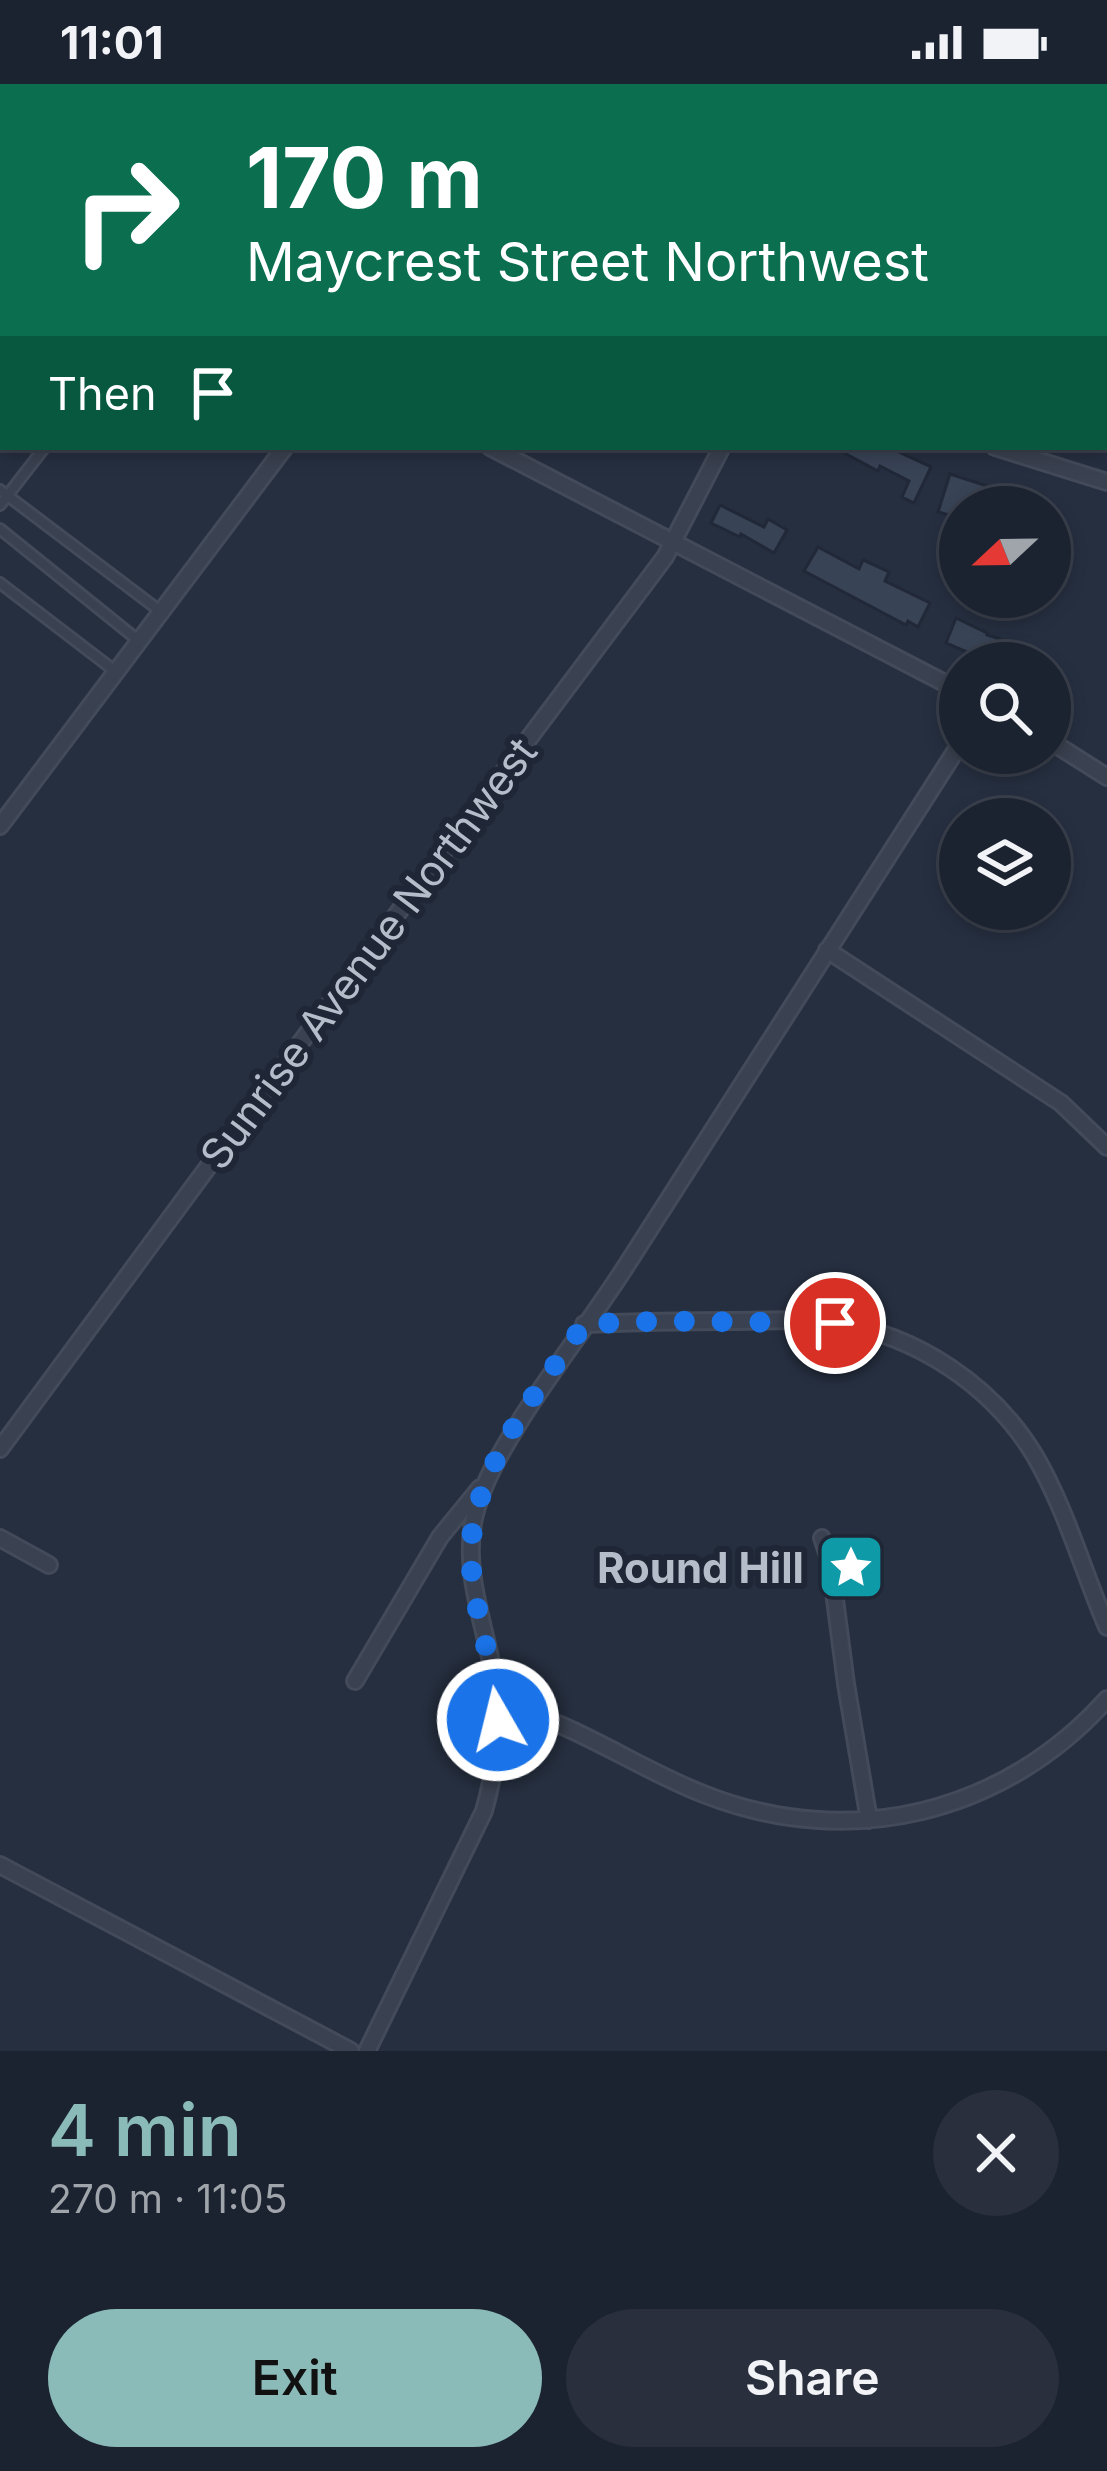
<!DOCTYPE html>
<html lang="en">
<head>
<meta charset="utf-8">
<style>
	:root { --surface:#1c2330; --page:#292f3c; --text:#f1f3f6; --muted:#a0a4ab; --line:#3a404c; --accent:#8bbbb9 }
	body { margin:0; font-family:Inter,sans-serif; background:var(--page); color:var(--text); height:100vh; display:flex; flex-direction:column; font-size:45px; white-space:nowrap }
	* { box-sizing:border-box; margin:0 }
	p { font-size:39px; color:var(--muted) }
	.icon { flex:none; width:66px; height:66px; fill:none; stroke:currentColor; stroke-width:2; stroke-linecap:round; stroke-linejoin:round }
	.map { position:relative; height:1967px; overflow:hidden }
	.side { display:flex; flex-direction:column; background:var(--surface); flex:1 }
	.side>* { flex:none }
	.banner { position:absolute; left:0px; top:0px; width:1107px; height:366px; box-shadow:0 6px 18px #0003,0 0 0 3px var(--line); background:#0b6e4f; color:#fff; overflow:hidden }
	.needle { width:78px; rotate:248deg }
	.fabs { position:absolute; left:939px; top:402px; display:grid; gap:24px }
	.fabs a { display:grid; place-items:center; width:132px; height:132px; border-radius:50%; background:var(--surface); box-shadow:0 6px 18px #0003,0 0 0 3px var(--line); font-size:60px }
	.pin { position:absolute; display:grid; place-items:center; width:102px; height:102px; color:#fff; margin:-51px; border:6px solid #fff; border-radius:50%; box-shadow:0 3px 12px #0007 }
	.me { position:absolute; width:132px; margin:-66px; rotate:352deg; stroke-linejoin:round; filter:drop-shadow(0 0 9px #0008) }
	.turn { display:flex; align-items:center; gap:42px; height:252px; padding:0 48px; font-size:54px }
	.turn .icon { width:156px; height:156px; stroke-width:2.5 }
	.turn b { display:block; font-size:84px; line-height:102px }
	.then { display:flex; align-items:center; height:114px; padding:0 48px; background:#0003; gap:24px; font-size:45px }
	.round { display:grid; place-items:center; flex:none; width:126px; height:126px; border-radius:63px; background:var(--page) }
	.overview { display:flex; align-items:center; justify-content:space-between; height:204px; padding:0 48px }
	h1 { font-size:72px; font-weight:600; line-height:90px; color:var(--accent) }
	.cta { display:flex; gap:24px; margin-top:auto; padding:24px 48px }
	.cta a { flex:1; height:138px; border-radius:72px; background:var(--accent); color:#111; font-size:48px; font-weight:600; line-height:138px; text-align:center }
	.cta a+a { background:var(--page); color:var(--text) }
	.status { display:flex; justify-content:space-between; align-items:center; height:84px; padding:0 60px; background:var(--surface); direction:ltr }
	.status svg { height:33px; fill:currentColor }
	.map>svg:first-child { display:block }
	.building { fill:#384356; stroke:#212837; stroke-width:3 }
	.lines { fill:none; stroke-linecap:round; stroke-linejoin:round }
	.service-casing { stroke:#434a59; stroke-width:14 }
	.minor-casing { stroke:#434a59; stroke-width:20 }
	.primary-casing { stroke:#434a59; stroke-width:27 }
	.service { stroke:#3a4150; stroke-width:8 }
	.minor { stroke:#3a4150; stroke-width:14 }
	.primary { stroke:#586070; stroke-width:21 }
	.route { stroke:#1a73e8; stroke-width:21; stroke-dasharray:0 37.8 }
	.labels { text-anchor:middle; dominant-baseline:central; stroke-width:12; stroke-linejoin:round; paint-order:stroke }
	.street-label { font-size:42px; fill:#b6bdca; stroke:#1f2635 }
	.poi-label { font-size:42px; font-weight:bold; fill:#b6bdca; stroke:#1f2635; text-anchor:end }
</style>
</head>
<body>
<div class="status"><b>11:01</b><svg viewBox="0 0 49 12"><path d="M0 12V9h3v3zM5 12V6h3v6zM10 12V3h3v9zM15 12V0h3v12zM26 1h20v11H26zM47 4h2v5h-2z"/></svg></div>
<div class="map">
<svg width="1107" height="1967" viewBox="0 0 1107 1967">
	<rect width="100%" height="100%" fill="#262f40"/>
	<path class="building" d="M 833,363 L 888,363 L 931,383 L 914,419 L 902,413 L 909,397 L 880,382 L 878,387 Z
		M 950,390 L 999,406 L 1001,401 L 1020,407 L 1015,423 L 960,423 L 960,434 L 938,428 Z
		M 720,421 L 764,443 L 768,435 L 787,446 L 774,469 L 741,450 L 740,453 L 711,439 Z
		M 818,463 L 859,485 L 863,476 L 889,488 L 885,497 L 930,519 L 918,543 L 908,537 L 906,541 L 804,487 Z
		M 956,534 L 987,549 L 987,551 L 1032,565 L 1027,579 L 992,579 L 946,559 Z"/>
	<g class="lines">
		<defs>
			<path id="service" d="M 0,25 L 3,27
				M 0,146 L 3,142
				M 0,223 L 3,224
				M 0,406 L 160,527
				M 0,421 L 45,363
				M 0,445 L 139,557
				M 0,499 L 115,587"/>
			<path id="minor" d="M 272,0 L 278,3
				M 785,0 L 791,3
				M 493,3 L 494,0
				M 911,3 L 912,0
				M 0,116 L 3,118
				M 1104,132 L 1107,133
				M 490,363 L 960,607
				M 995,363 L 1107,398
				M 1050,657 L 1107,693
				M 0,742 L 285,363
				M 827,866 L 1061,1019 L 1107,1063
				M 584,1240 C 634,1238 683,1237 732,1237 C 766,1237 800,1234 834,1239 C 916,1250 993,1302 1035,1372 C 1066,1425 1083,1487 1107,1543
				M 0,1365 L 247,1030 L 665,473 L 722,363
				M 0,1454 L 49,1481
				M 822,1454 L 830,1477 L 846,1600 L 869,1736
				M 355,1597 L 440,1453 L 480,1404
				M 497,1620 C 572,1636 635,1684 706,1711 C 850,1767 1004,1730 1107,1615
				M 0,1781 L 351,1967
				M 367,1967 L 484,1727 C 498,1678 501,1632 492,1583 C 482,1532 462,1482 475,1430 C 484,1395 504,1363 523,1332 C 556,1281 593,1233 626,1182 C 738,1008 848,833 960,660"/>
			<path id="primary" d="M 30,3 L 32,0
				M 0,43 L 3,39"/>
		</defs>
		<use href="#service" class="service-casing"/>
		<use href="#minor" class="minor-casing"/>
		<use href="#primary" class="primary-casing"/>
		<use href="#service" class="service"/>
		<use href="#minor" class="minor"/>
		<use href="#primary" class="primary"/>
	</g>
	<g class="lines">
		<path class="route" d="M 498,1636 C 495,1583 475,1533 471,1480 C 465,1395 538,1307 584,1240 L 663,1237 L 835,1239"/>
	</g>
	<defs>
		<symbol id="sight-square" viewBox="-11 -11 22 22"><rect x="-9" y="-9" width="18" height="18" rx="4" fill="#0f9aa8" stroke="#1f2635"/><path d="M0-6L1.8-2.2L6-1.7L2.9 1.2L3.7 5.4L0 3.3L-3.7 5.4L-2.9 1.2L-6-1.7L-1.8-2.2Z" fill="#fff"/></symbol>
	</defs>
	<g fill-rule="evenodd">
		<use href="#sight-square" x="813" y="1445" width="76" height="76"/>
	</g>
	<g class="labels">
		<g class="street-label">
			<text transform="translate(368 869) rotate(-53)">Sunrise Avenue Northwest</text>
		</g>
		<g class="poi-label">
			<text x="804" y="1483">Round Hill</text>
		</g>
	</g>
</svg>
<div class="fabs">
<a><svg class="needle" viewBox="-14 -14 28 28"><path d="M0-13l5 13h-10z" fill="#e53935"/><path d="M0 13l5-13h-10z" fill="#a0a4ab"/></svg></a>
<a><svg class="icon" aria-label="search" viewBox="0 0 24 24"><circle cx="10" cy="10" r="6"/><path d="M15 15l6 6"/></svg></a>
<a><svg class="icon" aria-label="layers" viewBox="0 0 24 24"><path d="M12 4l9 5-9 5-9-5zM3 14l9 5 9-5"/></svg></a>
</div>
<div class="pin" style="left:835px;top:1239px;background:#d93025"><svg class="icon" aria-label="arrive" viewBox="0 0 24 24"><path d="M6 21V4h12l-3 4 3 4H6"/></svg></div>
<svg class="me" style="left:498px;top:1636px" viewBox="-20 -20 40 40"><circle r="17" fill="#1a73e8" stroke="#fff" stroke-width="3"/><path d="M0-11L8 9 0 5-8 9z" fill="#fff"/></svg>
<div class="banner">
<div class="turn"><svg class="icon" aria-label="right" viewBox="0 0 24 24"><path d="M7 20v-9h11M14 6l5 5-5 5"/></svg><div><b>170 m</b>Maycrest Street Northwest</div></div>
<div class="then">Then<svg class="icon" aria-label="arrive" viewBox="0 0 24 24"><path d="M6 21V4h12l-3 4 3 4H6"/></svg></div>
</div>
</div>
<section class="side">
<div class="overview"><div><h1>4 min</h1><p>270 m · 11:05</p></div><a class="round"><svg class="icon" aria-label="close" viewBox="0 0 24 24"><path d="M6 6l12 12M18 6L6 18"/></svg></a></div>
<div class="cta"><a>Exit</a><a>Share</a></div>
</section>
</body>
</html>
